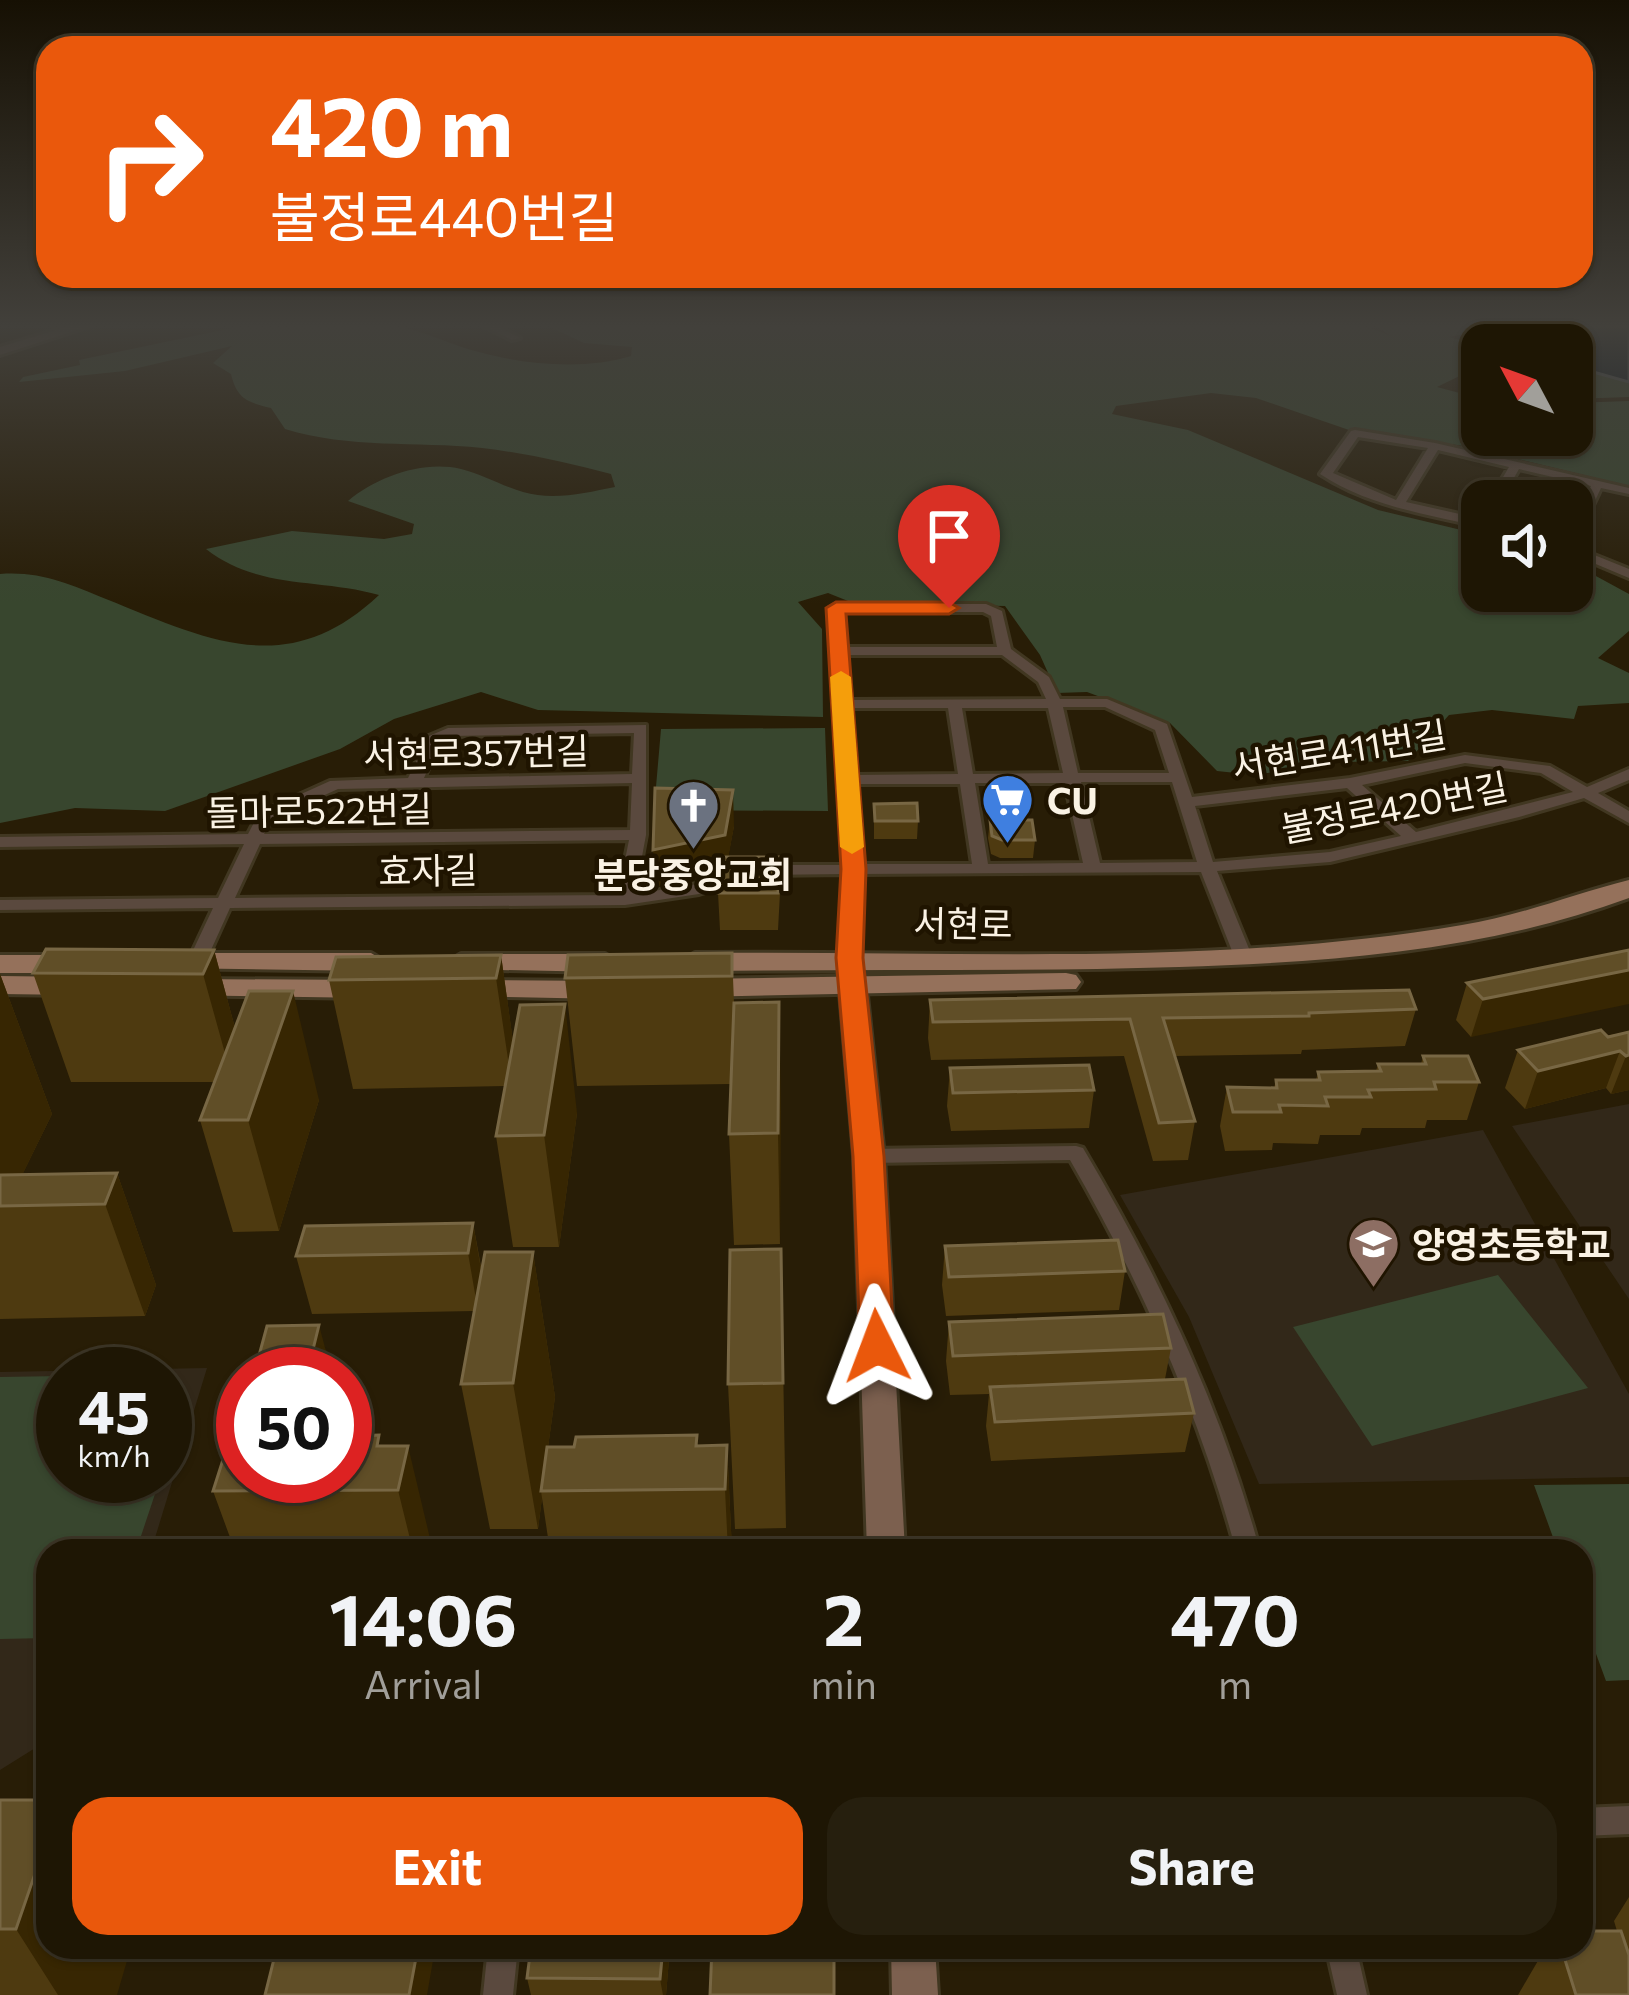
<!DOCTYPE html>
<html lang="en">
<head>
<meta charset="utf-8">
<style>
	:root { --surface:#1e1604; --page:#261f0e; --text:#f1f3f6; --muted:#a19f9a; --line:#3c3526; --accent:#ea580c }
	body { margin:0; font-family:Commissioner,"Noto Sans KR",sans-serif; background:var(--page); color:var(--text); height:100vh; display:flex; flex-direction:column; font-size:45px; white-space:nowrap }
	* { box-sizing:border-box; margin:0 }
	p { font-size:39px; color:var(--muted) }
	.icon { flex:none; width:66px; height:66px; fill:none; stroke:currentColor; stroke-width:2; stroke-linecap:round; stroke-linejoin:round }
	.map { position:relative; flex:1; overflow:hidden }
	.drawer { position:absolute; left:36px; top:1539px; width:1557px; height:420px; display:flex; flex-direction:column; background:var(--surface); border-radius:36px; box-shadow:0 3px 9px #0004,0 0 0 3px var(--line) }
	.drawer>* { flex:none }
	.hud { position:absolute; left:36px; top:36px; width:1557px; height:252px; border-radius:36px; box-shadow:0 3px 9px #0004,0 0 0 3px var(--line); background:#ea580c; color:#fff; overflow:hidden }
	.needle { width:78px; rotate:311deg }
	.controls { position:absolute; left:1461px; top:324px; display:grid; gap:24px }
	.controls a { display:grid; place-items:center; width:132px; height:132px; border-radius:24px; background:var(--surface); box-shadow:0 3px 9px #0004,0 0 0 3px var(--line); font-size:60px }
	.speed { position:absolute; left:36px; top:1347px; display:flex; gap:24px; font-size:60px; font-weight:700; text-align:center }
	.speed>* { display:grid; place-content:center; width:156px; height:156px; border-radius:50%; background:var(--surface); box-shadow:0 3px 9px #0004,0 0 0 3px var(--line); line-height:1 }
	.speed small { font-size:30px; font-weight:400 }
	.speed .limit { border:18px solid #d22; background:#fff; color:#111 }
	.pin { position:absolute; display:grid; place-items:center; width:102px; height:102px; color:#fff; margin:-123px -51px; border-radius:50% 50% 50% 0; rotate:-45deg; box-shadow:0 0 12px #0007 }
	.pin .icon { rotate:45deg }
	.me { position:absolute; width:132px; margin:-66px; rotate:357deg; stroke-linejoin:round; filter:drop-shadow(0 0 9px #0008) }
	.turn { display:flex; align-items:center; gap:42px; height:252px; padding:0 36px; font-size:54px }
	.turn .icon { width:156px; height:156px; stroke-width:2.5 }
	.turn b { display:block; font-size:84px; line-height:102px }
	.eta { display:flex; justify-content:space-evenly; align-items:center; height:204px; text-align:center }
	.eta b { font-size:72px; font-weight:700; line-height:84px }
	.action { display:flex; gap:24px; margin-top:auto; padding:24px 36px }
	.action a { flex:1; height:138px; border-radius:36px; background:var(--accent); color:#fff; font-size:48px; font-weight:700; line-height:138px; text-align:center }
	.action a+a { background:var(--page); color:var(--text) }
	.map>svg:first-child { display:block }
	.education { fill:#322819; fill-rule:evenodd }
	.green { fill:#38462e }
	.water { fill:#000f1d; stroke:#4b5359; stroke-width:3 }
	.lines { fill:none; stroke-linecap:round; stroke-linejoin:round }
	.minor-casing { stroke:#413721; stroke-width:6 }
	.tertiary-casing { stroke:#413721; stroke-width:6 }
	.secondary-casing { stroke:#413721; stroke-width:6 }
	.primary-casing { stroke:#413721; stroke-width:6 }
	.minor { fill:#5a493e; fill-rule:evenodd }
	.tertiary { fill:#5a493e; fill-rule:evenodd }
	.secondary { fill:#7c604f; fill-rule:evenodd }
	.primary { fill:#95715b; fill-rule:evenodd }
	.wall { fill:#4e3a10 }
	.shaded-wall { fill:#372602 }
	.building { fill:#604e27; stroke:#786744; stroke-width:3 }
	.route { fill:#ea580c; stroke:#983908; stroke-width:3 }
	.slow { fill:#f59e0b }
	.labels { text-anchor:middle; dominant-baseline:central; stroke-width:9; stroke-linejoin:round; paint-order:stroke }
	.street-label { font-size:36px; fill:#faf2e4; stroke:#1f1400 }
	.poi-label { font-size:36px; font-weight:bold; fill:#faf2e4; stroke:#1f1400; text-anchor:start }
</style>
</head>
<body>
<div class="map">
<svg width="1629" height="1995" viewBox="0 0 1629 1995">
	<rect width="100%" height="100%" fill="#281d06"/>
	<path class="education" d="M 1629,1104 L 1629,1299 L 1512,1126 Z
		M 1483,1130 L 1629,1394 L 1629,1477 L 1259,1484 L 1189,1317 L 1120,1195 Z
		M 207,1368 L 151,1551 L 48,1551 L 48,1740 L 0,1770 L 0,1372 ZM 63,1374 L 165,1374 L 165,1476 L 63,1476 Z"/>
	<path class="green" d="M 388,325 C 422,329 447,344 479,352 C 525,365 586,370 631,356 L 632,347 L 584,343 L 546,325 L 1363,325 L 1391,336 L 1374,325 L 1629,325 L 1629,397 L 1572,399 L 1572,345 L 1490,345 L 1468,333 L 1449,337 L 1482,346 L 1482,365 L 1437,387 L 1482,399 L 1482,435 L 1572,435 L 1572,403 L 1629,401 L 1629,486 L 1464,446 L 1349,430 L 1256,398 L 1211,393 L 1116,406 L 1112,414 L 1188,430 L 1378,510 L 1482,535 L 1482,591 L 1572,591 L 1572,563 L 1629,594 L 1629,631 L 1598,658 L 1629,673 L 1629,703 L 1578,706 L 1574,719 L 1492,710 L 1449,715 L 1408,761 L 1335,762 L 1255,775 L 1217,771 L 1170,723 L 1087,692 L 1057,693 L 1040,655 L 1005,606 L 853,603 L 828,593 L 798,602 L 822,629 L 823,717 L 538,710 L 481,692 L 394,719 L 340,749 L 165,811 L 75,808 L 0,823 L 0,574 C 41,571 69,584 106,599 C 208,640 288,681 379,595 C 320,578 258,590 206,549 L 292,531 L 384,539 L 412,534 L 414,524 L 348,501 C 377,477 422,460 461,469 C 482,474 502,486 523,492 C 553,501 585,493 615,487 L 611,474 C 569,463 525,453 482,448 C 415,441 350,449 285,429 L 271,408 C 247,402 237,399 231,374 L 213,363 L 232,346 L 125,371 L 19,382 L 23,377 L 80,365 L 79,360 L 237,327 Z
		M 825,728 L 828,811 L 654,810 L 661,729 Z
		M 1498,1275 L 1588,1388 L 1372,1446 L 1293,1327 Z
		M 63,1376 L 63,1476 L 161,1476 L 136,1551 L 48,1551 L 48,1638 L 0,1639 L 0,1377 Z
		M 1629,1484 L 1629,1680 L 1606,1681 L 1581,1613 L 1581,1551 L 1558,1551 L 1534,1485 Z"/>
	<path class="water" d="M 1504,325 L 1629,325 L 1629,382 L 1572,366 L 1572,345 C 1548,345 1515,351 1504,325 Z"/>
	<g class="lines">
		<defs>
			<path id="minor" d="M 482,325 L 495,325 L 520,338 L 512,340 Z
				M 1355,430 L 1435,443 L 1629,488 L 1629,494 L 1601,488 L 1578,537 L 1572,541 L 1572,524 L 1591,486 L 1519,469 L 1501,501 L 1489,501 L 1509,467 L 1438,450 L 1406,502 L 1482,519 L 1482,527 C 1426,514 1368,506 1320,474 L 1351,431 ZM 1358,437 L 1428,448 L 1396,500 L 1333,473 Z
				M 1572,546 L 1629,569 L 1629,578 L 1572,554 Z
				M 986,604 L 1002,611 L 1011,649 L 1049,677 L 1060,699 L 1107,699 L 1167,724 L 1192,797 L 1350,778 L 1465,755 L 1550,766 L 1587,787 L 1629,769 L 1629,780 L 1598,793 L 1629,811 L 1629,823 L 1584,798 L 1519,817 L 1330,862 L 1217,871 L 1252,956 L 1243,961 L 1234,956 L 1201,872 L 861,874 L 859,958 L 850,963 L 841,958 L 845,874 L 760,875 L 699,894 L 625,905 L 230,908 L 206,961 L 197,966 L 188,961 L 213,908 L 0,910 L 0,900 L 218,898 L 244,844 L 0,847 L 0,837 L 248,834 L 259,813 L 330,781 L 408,778 L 429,736 L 448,728 L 646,725 L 646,835 L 635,894 L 697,884 L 759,865 L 845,865 L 829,608 L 836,604 ZM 843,612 L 983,612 L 991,616 L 997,647 L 845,647 ZM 846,655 L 1002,655 L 1038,682 L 1046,699 L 849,700 ZM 1063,707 L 1105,707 L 1155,730 L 1169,773 L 1078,773 ZM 850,708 L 948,708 L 958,774 L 855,775 ZM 962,708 L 1048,708 L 1063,773 L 973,774 ZM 634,733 L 632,774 L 424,778 L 440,742 L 451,736 ZM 1465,763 L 1541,773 L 1573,792 L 1416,832 L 1362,785 ZM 1081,782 L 1172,782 L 1197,862 L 1100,863 ZM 632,783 L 630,830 L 264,834 L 272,819 L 338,789 ZM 975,783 L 1065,783 L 1083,863 L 988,864 ZM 855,784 L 960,784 L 972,864 L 861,864 ZM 1347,788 L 1401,836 L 1330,852 L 1213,862 L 1195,806 ZM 629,840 L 618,895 L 235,898 L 260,844 Z
				M 1076,1146 L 1083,1148 C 1159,1276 1221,1407 1260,1551 L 1236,1551 C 1199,1412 1142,1285 1070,1160 L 869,1163 L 862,1161 L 859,1156 L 862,1151 L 869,1149 Z
				M 1629,1806 L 1629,1834 L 1581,1836 L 1581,1808 Z
				M 488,1947 L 518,1947 L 513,1995 L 483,1995 Z
				M 1326,1947 L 1356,1947 L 1367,1995 L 1337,1995 Z"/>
			<path id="tertiary" d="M 73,325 L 93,325 L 0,355 L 0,347 Z"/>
			<path id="secondary" d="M 850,950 L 863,958 L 884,1156 L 905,1551 L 867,1551 L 854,1156 L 837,958 Z
				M 891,1947 L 935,1947 L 938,1995 L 892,1995 Z"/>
			<path id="primary" d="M 1629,880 L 1629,898 C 1486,951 1331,962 1179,967 C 1018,972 856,969 695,971 L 680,962 L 695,953 C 949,950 1210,968 1462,925 C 1520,916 1573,894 1629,880 Z
				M 179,953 L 371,953 L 386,962 L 371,971 L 169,968 L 164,962 L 169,956 Z
				M 461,954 L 605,954 L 620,963 L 605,972 L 451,969 L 446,963 Z
				M 0,955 L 77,955 L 92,964 L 77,973 L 0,973 Z
				M 1066,973 L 1076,975 L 1081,982 L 1076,989 L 695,997 L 680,988 L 695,979 Z
				M 0,976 L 77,977 L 92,986 L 77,995 L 0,994 Z
				M 185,979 L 371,980 L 386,989 L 371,998 L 174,995 L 170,988 L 174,981 Z
				M 467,980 L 605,981 L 620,990 L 605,999 L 456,996 L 452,989 Z"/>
		</defs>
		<use href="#minor" class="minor-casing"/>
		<use href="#tertiary" class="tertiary-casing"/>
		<use href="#secondary" class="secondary-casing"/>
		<use href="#primary" class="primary-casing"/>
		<use href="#minor" class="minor"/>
		<use href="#tertiary" class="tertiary"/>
		<use href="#secondary" class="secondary"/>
		<use href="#primary" class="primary"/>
	</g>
	<path class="wall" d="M 874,804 L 918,821 L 917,839 L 874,839 Z
		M 990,820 L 1035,840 L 1033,858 L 1000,858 L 991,854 L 988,838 Z
		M 734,826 L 728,857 L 780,893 L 778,930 L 720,930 L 718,893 L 720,872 L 656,886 Z
		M 214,950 L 235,1028 L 319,1100 L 279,1231 L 233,1232 L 200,1120 L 215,1082 L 71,1082 L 33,973 Z
		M 1629,950 L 1471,1037 L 1456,1020 L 1467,983 Z
		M 732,953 L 734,1003 L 779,1002 L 780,1244 L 734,1245 L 729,1134 L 731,1084 L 577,1086 L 565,978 Z
		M 501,955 L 513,1042 L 577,1113 L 559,1247 L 513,1247 L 496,1136 L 505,1086 L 353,1089 L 329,980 Z
		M 0,974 L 52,1114 L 22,1175 L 117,1173 L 156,1285 L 145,1316 L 0,1319 Z
		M 930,1000 L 1416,1009 L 1405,1046 L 1302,1050 L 1301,1054 L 1175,1056 L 1195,1121 L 1188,1160 L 1153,1161 L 1124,1056 L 931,1060 L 928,1038 Z
		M 1629,1032 L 1629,1090 L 1611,1094 L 1606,1088 L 1525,1109 L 1505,1088 L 1518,1050 Z
		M 1423,1056 L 1479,1082 L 1467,1120 L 1427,1120 L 1425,1128 L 1362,1128 L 1360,1135 L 1320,1135 L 1318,1144 L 1273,1143 L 1272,1150 L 1225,1151 L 1220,1126 L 1227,1087 L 1274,1088 L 1276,1080 L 1316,1080 L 1318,1072 L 1376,1071 L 1378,1064 L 1421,1064 Z
		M 950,1068 L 1094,1090 L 1089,1128 L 951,1131 L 947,1106 Z
		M 473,1223 L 482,1272 L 533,1252 L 555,1397 L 548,1447 L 727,1445 L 732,1551 L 550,1551 L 542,1498 L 538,1529 L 490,1529 L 461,1384 L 474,1311 L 312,1314 L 296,1256 Z
		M 945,1246 L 1125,1271 L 1119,1310 L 946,1316 L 942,1285 Z
		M 781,1249 L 786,1528 L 735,1529 L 728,1384 Z
		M 949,1322 L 1171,1348 L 1165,1379 L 1194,1413 L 1185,1452 L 991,1461 L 986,1426 L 989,1394 L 950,1395 L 946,1361 Z
		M 382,1446 L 433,1551 L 235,1551 L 213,1491 L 243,1476 Z
		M 0,1800 L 117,1995 L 0,1995 Z
		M 1629,1897 L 1629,1995 L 1518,1995 L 1546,1947 L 1581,1947 L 1617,1931 L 1614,1921 Z
		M 670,1947 L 666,1995 L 531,1995 L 527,1978 Z"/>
	<path class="shaded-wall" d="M 733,790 L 734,826 L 726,870 L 656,886 L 653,850 Z
		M 214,950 L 243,1058 L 233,1082 L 203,974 Z
		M 501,955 L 516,1063 L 512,1086 L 496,978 Z
		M 1629,970 L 1629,1004 L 1471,1037 L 1483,999 Z
		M 0,974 L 52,1114 L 7,1206 L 0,1206 Z
		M 293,991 L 319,1100 L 279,1231 L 248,1120 Z
		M 779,1002 L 781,1111 L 780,1244 L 778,1133 Z
		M 565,1004 L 577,1113 L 559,1247 L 544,1135 Z
		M 1620,1051 L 1606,1088 L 1525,1109 L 1538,1071 Z
		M 1629,1055 L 1629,1090 L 1611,1094 L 1626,1056 Z
		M 117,1173 L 156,1285 L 145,1316 L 105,1204 Z
		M 473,1223 L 483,1281 L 478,1311 L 468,1253 Z
		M 533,1252 L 555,1397 L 542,1491 L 541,1491 L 542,1498 L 538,1529 L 513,1383 Z
		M 319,1325 L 332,1374 L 307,1374 Z
		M 727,1445 L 732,1551 L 728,1551 L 725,1489 Z
		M 408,1446 L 433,1551 L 413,1551 L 398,1490 Z
		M 48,1836 L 48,1947 L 131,1947 L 117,1995 L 58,1995 L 16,1929 Z
		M 418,1947 L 434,1947 L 435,1949 L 427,1995 L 409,1995 Z
		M 663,1947 L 670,1947 L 666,1995 L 663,1995 L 660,1979 Z"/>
	<path class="building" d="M 655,788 L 733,790 L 725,835 L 653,850 Z
		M 917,803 L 918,821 L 875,821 L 874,804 Z
		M 990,820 L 1032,820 L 1035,840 L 1002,840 L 992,836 Z
		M 721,857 L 779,857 L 778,893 L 718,893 Z
		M 46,949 L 214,950 L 203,974 L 33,973 Z
		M 1629,950 L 1629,970 L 1483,999 L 1467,983 Z
		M 732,953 L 732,976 L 565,978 L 568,955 Z
		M 501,955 L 496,978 L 329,980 L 336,957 Z
		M 1409,990 L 1416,1009 L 1309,1013 L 1309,1016 L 1163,1018 L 1195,1121 L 1159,1123 L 1130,1019 L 933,1022 L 930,1000 Z
		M 249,991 L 293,991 L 248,1120 L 200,1120 Z
		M 779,1002 L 778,1133 L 729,1134 L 734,1003 Z
		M 565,1004 L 544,1135 L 496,1136 L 520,1005 Z
		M 1601,1030 L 1608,1037 L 1629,1032 L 1629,1055 L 1626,1056 L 1620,1051 L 1538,1071 L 1518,1050 Z
		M 1423,1056 L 1468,1056 L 1479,1082 L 1434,1082 L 1436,1089 L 1368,1090 L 1371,1097 L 1325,1097 L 1328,1106 L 1279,1105 L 1281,1112 L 1233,1112 L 1227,1087 L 1277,1088 L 1276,1080 L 1320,1080 L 1318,1072 L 1381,1071 L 1378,1064 L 1426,1064 Z
		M 1089,1065 L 1094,1090 L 953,1093 L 950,1068 Z
		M 117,1173 L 105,1204 L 0,1206 L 0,1175 Z
		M 473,1223 L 468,1253 L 296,1256 L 305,1226 Z
		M 1118,1240 L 1125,1271 L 949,1277 L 945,1246 Z
		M 781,1249 L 783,1383 L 728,1384 L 730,1250 Z
		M 485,1252 L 533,1252 L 513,1383 L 461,1384 Z
		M 1163,1314 L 1171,1348 L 953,1356 L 949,1322 Z
		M 319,1325 L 307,1374 L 254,1374 L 267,1326 Z
		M 1185,1379 L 1194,1413 L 995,1422 L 990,1387 Z
		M 243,1412 L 243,1447 L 233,1447 Z
		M 379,1435 L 377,1446 L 408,1446 L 398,1490 L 213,1491 L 227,1447 L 243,1447 L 243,1476 L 345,1476 L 345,1436 Z
		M 697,1435 L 696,1446 L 727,1445 L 725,1489 L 541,1491 L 547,1447 L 574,1447 L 576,1437 Z
		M 0,1800 L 48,1800 L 48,1836 L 16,1929 L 0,1929 Z
		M 1581,1931 L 1621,1931 L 1629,1955 L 1629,1995 L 1576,1995 L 1561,1947 L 1581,1947 Z
		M 277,1947 L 418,1947 L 409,1995 L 265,1995 Z
		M 531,1947 L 663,1947 L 660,1979 L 527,1978 Z
		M 712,1947 L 834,1947 L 834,1995 L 710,1995 Z"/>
	<linearGradient id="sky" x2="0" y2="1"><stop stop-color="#161003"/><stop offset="0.54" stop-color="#42403b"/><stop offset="1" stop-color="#42403b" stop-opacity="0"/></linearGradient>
	<rect width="1629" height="604" fill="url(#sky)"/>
	<path class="route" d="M 836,602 L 949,602 L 959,608 L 949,614 L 846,614 L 866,869 L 863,958 L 884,1156 L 894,1346 L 889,1355 L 877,1359 L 865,1355 L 860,1346 L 853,1156 L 836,958 L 841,869 L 826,608 Z"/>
	<path class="slow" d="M 841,671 L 851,677 L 864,847 L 852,854 L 840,847 L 830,677 Z"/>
	<defs>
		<symbol id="supermarket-pin" viewBox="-11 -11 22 30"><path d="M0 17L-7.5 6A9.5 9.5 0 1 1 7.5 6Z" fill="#3f7fe0" stroke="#1f1400"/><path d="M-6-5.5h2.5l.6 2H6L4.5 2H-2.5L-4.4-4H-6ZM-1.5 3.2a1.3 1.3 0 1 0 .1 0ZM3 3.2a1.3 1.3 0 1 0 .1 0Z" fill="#fff"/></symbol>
		<symbol id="church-pin" viewBox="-11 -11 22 30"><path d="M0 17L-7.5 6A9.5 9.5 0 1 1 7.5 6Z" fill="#6b7280" stroke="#1f1400"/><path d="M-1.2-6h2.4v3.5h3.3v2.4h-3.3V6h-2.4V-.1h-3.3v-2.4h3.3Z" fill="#fff"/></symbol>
		<symbol id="school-pin" viewBox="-11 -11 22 30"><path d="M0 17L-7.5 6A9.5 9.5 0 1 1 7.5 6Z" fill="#8d6e63" stroke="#1f1400"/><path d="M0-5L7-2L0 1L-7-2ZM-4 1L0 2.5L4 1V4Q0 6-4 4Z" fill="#fff"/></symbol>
	</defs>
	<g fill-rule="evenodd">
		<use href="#supermarket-pin" x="978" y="770" width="59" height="81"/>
		<use href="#church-pin" x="664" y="776" width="59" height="81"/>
		<use href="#school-pin" x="1344" y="1214" width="59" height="81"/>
	</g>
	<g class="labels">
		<g class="street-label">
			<text transform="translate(1339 749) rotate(-9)">서현로411번길</text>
			<text transform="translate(476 751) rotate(-1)">서현로357번길</text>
			<text transform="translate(1394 806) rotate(-11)">불정로420번길</text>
			<text transform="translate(319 809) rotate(-1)">돌마로522번길</text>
			<text transform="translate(428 869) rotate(-1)">효자길</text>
			<text transform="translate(963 922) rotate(1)">서현로</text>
		</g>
		<g class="poi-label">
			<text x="1047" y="799">CU</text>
			<text x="693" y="873" text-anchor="middle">분당중앙교회</text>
			<text x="1412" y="1243">양영초등학교</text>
		</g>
	</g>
</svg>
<div class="controls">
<a><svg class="needle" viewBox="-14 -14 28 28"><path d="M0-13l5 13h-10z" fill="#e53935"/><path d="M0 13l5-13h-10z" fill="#a19f9a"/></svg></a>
<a><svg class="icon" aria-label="sound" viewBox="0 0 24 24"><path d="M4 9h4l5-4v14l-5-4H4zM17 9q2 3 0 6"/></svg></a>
</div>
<div class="speed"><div>45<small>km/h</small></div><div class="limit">50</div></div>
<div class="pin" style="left:949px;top:608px;background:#d93025"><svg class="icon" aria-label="arrive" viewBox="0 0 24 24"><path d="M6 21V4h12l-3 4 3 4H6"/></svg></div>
<svg class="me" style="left:877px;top:1346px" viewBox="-20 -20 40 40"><path d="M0-17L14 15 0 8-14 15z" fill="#ea580c" stroke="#fff" stroke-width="4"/></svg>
<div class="hud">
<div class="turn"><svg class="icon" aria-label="right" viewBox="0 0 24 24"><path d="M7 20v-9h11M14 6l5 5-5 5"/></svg><div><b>420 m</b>불정로440번길</div></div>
</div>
<section class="drawer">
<div class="eta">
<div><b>14:06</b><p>Arrival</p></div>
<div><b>2</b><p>min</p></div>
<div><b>470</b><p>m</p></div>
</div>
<div class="action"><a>Exit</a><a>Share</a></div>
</section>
</div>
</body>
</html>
